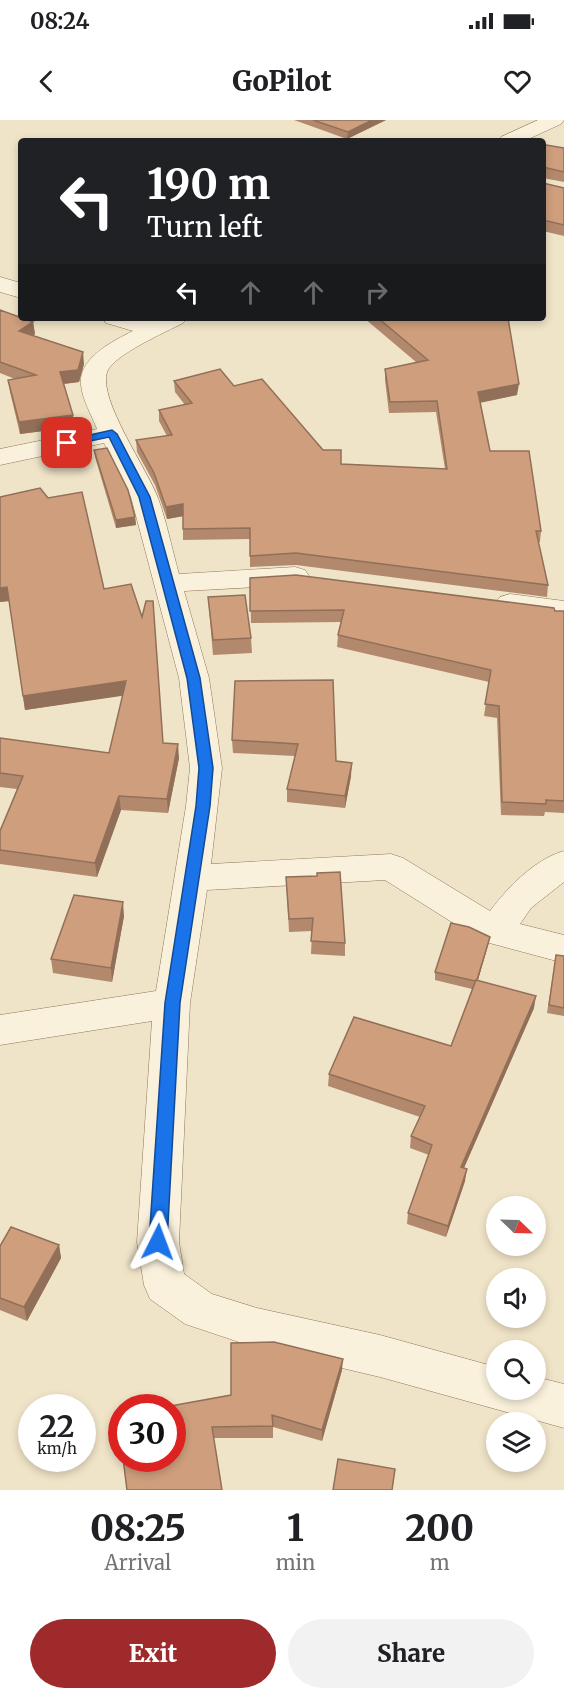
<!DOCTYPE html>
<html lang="en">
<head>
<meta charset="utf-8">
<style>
	:root { --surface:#fff; --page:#f2f2f2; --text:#202124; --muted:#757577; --accent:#9e2a2b }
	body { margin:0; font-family:Merriweather,serif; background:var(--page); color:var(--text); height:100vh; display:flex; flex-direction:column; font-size:22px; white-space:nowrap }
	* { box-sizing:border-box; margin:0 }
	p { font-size:20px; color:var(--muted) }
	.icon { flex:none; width:33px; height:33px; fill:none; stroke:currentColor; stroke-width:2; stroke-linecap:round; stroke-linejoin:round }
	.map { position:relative; height:1370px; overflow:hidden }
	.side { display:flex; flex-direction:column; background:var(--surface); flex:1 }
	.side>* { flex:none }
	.hud { position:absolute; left:18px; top:18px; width:528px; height:183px; border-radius:6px; box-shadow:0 3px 9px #0003; background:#202124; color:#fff; overflow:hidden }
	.needle { width:39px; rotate:113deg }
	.buttons { position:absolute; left:486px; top:1076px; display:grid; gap:12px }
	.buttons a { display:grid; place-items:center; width:60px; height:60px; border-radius:50%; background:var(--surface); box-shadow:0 3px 9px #0003; font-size:30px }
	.speed { position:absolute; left:18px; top:1274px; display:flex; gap:12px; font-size:30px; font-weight:700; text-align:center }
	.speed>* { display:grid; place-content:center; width:78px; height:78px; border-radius:50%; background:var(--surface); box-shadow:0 3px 9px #0003; line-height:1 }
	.speed small { font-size:15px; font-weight:400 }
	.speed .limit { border:9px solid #d22; background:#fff; color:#111 }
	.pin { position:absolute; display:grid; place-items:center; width:51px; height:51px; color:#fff; margin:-26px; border-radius:12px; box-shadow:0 3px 9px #0006 }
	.me { position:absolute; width:66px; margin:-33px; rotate:3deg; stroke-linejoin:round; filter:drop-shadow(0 0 4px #0008) }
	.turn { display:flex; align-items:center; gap:21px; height:126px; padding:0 30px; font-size:27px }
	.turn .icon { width:78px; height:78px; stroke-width:2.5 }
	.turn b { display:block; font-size:42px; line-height:51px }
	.lanes { display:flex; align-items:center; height:57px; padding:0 30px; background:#0003; justify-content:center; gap:30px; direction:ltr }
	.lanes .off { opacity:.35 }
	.eta { display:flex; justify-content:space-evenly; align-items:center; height:102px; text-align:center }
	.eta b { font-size:36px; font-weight:800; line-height:42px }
	.action { display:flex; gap:12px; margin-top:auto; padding:12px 30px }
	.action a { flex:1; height:69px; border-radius:36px; background:var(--accent); color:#fff; font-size:24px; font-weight:800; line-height:69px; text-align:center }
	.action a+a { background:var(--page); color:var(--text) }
	.status { display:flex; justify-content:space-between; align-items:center; height:42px; padding:0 30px; background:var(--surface); direction:ltr }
	.status svg { height:16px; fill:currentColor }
	header { display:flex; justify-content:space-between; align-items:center; height:78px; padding:0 30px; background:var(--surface); font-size:27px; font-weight:800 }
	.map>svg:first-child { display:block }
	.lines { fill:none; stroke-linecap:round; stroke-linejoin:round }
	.street-casing { stroke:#8d765c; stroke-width:1 }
	.street { fill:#faf1dc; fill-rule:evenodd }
	.wall { fill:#b2896c }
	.shaded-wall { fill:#916f58 }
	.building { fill:#cf9f7d; stroke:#916f58; stroke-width:1.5 }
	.route { fill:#1a73e8; stroke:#114b97; stroke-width:1.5 }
</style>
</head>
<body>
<div class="status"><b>08:24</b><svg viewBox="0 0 49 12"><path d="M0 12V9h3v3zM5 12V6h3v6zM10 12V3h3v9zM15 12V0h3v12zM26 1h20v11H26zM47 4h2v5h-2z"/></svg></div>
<header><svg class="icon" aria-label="back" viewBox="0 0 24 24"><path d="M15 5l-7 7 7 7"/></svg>GoPilot<svg class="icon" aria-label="heart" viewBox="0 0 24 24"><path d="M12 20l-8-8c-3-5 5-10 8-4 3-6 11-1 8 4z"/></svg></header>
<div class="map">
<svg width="564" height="1370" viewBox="0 0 564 1370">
	<rect width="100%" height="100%" fill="#f0e4c8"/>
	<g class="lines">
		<defs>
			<path id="street" d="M 538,0 L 564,0 L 561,4 L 524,21 L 498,21 L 501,17 Z
				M 0,157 L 21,163 L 21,178 L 0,172 Z
				M 102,198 L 140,198 L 151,201 L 157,198 L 187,198 L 183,203 C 166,212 113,235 107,252 C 98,280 148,350 158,378 C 167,403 172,429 179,454 L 295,447 L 305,450 L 309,456 L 305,462 L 295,465 L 184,471 L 209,558 L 222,648 L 211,744 L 391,734 L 403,738 L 490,791 C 508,767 535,739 564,731 L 564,762 L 531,788 L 520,804 L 564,815 L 564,843 L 482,821 L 385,760 L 207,770 L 190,883 L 179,1122 L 184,1154 L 212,1174 L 257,1188 L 380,1215 L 496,1247 L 496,1269 L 536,1269 L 536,1257 L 564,1264 L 564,1308 L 380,1257 L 257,1228 L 185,1204 L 150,1179 L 144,1165 L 137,1122 L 152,901 L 0,925 L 0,895 L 156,871 L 186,686 L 190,648 L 179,558 L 131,377 L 104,323 L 0,345 L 0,329 L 97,309 C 92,296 82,279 81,265 C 78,238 113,221 133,211 L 106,203 Z
				M 510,474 L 564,481 L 564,499 L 500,489 L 495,483 L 500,477 Z"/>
		</defs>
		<use href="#street" class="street-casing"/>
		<use href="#street" class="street"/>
	</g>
	<path class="wall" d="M 294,0 L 386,0 L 347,19 Z
		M 543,27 L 564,28 L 564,62 L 543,58 Z
		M 543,63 L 564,68 L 564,116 L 543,111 Z
		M 0,190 L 33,202 L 35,214 L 32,216 L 84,244 L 79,262 L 64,264 L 74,307 L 20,314 L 10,272 L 8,260 L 15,259 L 0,253 Z
		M 364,198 L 508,198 L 517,275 L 480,283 L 490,331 L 541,411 L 540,422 L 538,422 L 548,465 L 547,477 L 296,445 L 250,447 L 250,419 L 183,420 L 183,396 L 167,399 L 155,365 L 137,332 L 136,320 L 167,316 L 159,301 L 159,290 L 185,285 L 175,272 L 174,261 L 234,266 L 323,330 L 341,344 L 445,349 L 436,292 L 389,293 L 385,260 L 385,249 L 416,242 Z
		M 94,330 L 135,397 L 136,405 L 116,408 L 95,337 Z
		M 0,377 L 104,469 L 163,623 L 179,638 L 168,693 L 121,690 L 97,757 L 0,744 L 0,711 L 17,669 L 0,667 L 0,618 L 109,633 L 123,575 L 25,590 L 9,481 L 0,482 Z
		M 250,458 L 555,491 L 564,491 L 564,693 L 545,692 L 544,696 L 501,695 L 497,598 L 484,596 L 489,562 L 337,527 L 338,515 L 341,502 L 251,503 Z
		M 208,477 L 251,518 L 252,533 L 213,535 Z
		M 235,561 L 336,641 L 351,656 L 345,688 L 287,682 L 287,669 L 295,636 L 233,633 L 232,620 Z
		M 317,756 L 345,823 L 345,836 L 311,834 L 312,811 L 289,812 L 286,757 Z
		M 124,796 L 112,862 L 53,853 L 51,839 Z
		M 490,817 L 488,825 L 478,860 L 534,888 L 464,1048 L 465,1061 L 446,1117 L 407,1104 L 408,1093 L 429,1035 L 410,1028 L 411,1016 L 420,997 L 328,966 L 329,954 L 451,926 L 472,869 L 435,860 L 435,852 Z
		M 556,835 L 564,836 L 564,896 L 547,893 Z
		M 59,1125 L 61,1138 L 27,1201 L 0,1190 L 0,1126 Z
		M 342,1250 L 322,1321 L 273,1307 L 273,1318 L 214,1318 L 127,1370 L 231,1275 Z"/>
	<path class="shaded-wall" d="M 372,0 L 386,0 L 347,19 L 348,12 Z
		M 33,202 L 35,214 L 21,223 L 19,211 Z
		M 83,232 L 84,244 L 79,262 L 62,264 L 60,252 Z
		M 519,264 L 517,275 L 477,283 L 478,272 Z
		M 73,295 L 74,307 L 20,314 L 19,302 Z
		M 183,384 L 184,396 L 167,399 L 166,387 Z
		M 135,397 L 136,405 L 116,408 L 116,400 Z
		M 7,467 L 9,481 L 0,482 L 0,468 Z
		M 126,561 L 128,575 L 25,590 L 23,576 Z
		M 178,624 L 179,638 L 168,693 L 167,679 Z
		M 352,643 L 351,656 L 345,688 L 345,676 Z
		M 119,676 L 121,690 L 97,757 L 95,743 Z
		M 123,782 L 124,796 L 112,862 L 111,848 Z
		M 490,817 L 488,825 L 475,870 L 476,862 Z
		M 536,876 L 534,888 L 459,1059 L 461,1047 Z
		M 467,1049 L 465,1061 L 446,1117 L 448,1106 Z
		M 59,1125 L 61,1138 L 27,1201 L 24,1187 Z
		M 343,1239 L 342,1250 L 322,1321 L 322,1310 Z"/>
	<path class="building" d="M 313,0 L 372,0 L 348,12 Z
		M 546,25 L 564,28 L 564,52 L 543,47 L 543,27 Z
		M 543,63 L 564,68 L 564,105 L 543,100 Z
		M 0,190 L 33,202 L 19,211 L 83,232 L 78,250 L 60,252 L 73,295 L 19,302 L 8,260 L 36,255 L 0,242 Z
		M 378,198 L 508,198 L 519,264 L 478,272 L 490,331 L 529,331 L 541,411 L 536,411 L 548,465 L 296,433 L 250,436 L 250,408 L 183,409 L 183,384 L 166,387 L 154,353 L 136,320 L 172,315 L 159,290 L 192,283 L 174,261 L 220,249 L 234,266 L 262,259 L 323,330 L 341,330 L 341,344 L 447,349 L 437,281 L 390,282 L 385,249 L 428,240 Z
		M 107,328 L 128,370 L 135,397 L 116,400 L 94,330 Z
		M 40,368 L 48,378 L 82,372 L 104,469 L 131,464 L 142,497 L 146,481 L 153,481 L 163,623 L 178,624 L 167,679 L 119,676 L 95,743 L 0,730 L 0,711 L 23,656 L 0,653 L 0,618 L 109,633 L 126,561 L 23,576 L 7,467 L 0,468 L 0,377 Z
		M 296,455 L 554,488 L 555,491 L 564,491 L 564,681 L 546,680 L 546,684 L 502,682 L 499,586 L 485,584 L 491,550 L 338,515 L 344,490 L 250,491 L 250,458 Z
		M 245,475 L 251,518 L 213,520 L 208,477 Z
		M 333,560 L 336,641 L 352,643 L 345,676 L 287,669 L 298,624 L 232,620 L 235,561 Z
		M 340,752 L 345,823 L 311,821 L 313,798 L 289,799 L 286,757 L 317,756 L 317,753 Z
		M 74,775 L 123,782 L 111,848 L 51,839 Z
		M 451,803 L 469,807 L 490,817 L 477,860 L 476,860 L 475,861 L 435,852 Z
		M 556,835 L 564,836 L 564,888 L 549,885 Z
		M 476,860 L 536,876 L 461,1047 L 467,1049 L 448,1106 L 408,1093 L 432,1025 L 411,1016 L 425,986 L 329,954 L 354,897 L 451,926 Z
		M 11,1107 L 59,1125 L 24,1187 L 0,1178 L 0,1126 Z
		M 274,1222 L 343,1239 L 322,1310 L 272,1295 L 273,1306 L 212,1307 L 222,1370 L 127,1370 L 123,1338 L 172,1338 L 172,1287 L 165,1287 L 231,1275 L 231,1223 Z
		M 118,1295 L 122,1295 L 122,1323 Z
		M 338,1339 L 395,1349 L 392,1370 L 333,1370 Z"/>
	<path class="route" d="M 112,310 L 117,314 L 150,377 L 200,558 L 213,648 L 210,686 L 180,883 L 167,1122 L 164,1128 L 158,1130 L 152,1128 L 149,1122 L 165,883 L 196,686 L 199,648 L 187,558 L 139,377 L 109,317 L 67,326 L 62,323 L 63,321 Z"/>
</svg>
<div class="buttons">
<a><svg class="needle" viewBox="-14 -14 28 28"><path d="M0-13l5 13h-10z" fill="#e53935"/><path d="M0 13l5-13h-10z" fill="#757577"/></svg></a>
<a><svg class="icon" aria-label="sound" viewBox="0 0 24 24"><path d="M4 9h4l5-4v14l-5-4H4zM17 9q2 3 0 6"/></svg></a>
<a><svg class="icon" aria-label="search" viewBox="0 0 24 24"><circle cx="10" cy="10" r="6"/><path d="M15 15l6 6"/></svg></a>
<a><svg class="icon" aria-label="layers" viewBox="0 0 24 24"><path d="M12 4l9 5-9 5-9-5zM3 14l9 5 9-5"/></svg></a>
</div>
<div class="speed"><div>22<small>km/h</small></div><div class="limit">30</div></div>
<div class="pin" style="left:67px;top:323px;background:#d93025"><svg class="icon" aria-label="arrive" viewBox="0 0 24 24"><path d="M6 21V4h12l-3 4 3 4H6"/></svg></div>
<svg class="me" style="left:158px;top:1122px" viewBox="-20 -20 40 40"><path d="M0-17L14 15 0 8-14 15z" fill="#1a73e8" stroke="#fff" stroke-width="4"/></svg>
<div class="hud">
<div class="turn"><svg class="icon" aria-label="left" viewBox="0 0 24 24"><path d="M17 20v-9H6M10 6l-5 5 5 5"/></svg><div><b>190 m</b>Turn left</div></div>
<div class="lanes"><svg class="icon" aria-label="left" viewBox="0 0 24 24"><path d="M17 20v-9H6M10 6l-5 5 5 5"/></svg><svg class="icon off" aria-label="ahead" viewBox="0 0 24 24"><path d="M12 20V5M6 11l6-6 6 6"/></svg><svg class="icon off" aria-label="ahead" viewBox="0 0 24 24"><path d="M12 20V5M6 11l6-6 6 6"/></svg><svg class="icon off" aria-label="right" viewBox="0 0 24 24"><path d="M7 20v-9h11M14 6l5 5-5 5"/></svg></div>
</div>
</div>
<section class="side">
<div class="eta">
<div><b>08:25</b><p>Arrival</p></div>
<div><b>1</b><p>min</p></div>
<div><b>200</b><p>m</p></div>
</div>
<div class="action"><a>Exit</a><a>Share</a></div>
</section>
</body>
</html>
